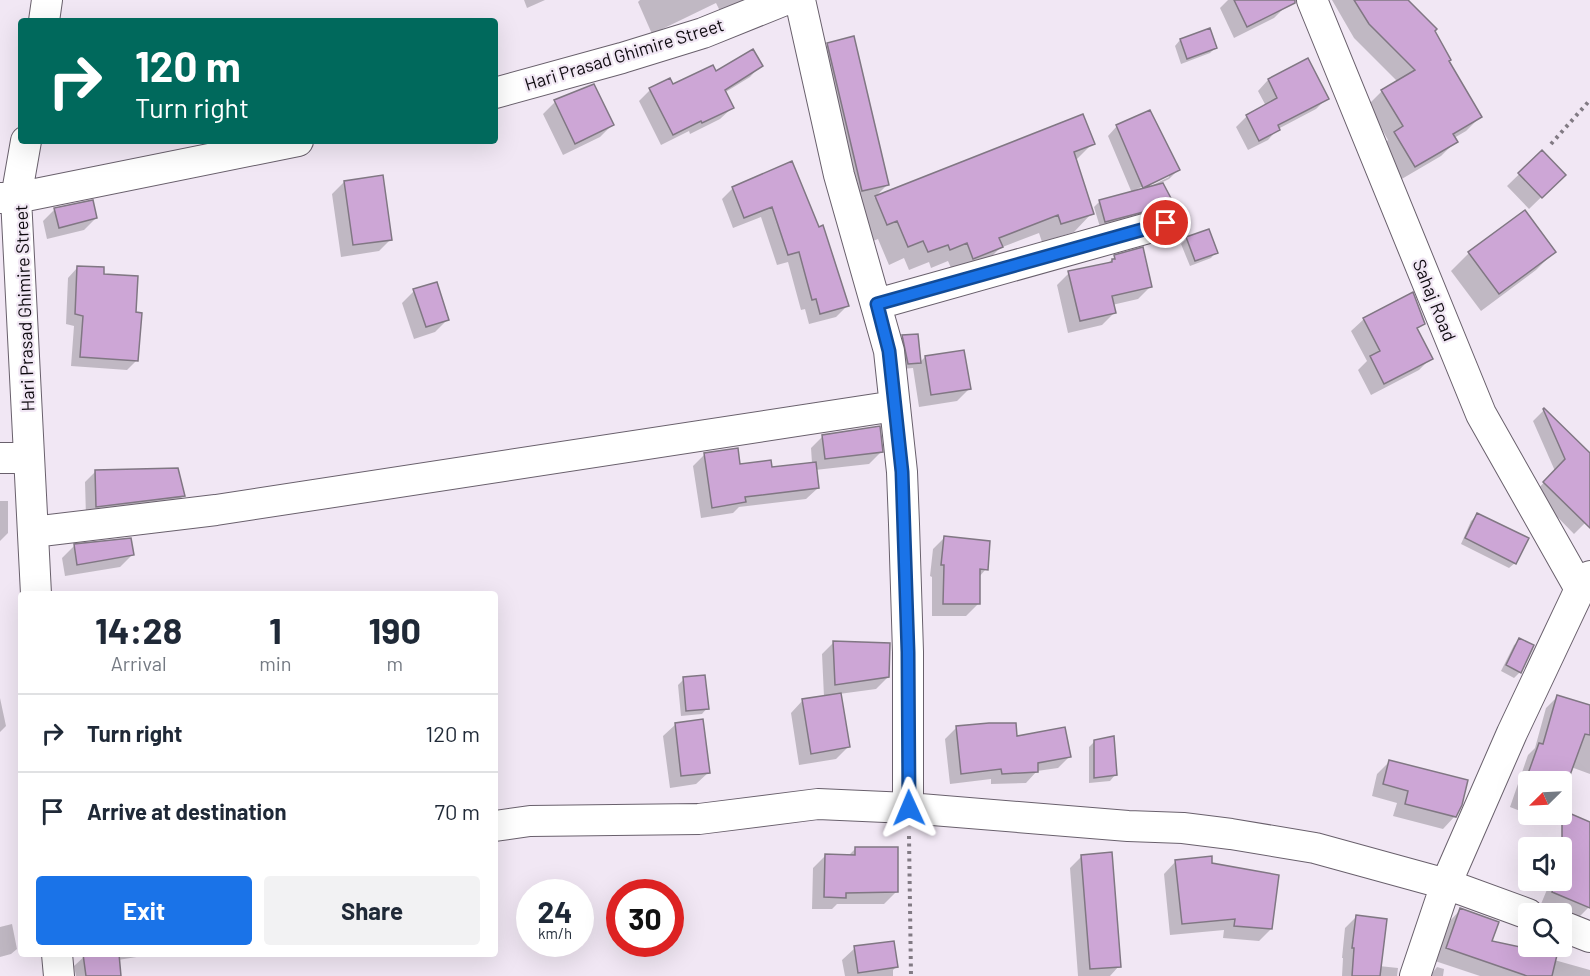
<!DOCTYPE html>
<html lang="en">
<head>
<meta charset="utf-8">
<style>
	:root { --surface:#fff; --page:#f2f2f3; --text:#1f2937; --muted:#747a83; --line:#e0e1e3; --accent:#1a73e8 }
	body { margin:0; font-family:Barlow,sans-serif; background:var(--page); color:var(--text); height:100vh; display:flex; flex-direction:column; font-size:22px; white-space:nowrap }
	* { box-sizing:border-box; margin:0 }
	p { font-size:20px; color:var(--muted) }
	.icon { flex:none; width:33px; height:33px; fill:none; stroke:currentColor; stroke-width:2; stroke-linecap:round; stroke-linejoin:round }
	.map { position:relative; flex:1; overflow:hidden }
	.side { position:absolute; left:18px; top:591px; width:480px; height:366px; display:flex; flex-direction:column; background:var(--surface); border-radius:6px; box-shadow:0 6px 24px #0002 }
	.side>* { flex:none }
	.top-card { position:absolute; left:18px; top:18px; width:480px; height:126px; border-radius:6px; box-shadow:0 6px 24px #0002; background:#00695c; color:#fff; overflow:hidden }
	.needle { width:39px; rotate:246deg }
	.buttons { position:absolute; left:1518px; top:771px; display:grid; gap:12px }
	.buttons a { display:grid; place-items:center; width:54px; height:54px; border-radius:6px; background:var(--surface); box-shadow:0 6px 24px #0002; font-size:30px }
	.speed { position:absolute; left:516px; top:879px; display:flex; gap:12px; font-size:30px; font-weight:700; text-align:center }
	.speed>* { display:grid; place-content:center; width:78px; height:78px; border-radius:50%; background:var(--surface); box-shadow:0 6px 24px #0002; line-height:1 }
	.speed small { font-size:15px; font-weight:400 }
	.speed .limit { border:9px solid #d22; background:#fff; color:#111 }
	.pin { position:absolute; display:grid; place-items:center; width:51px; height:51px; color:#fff; margin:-26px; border:3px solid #fff; border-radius:50%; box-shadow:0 2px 6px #0007 }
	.me { position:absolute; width:66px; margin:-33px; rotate:359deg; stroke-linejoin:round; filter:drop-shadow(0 0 4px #0008) }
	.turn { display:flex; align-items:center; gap:21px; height:126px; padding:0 18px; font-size:27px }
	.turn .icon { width:78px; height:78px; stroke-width:2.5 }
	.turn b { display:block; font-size:42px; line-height:51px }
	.eta { display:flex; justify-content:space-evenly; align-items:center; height:102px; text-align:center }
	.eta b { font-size:36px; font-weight:700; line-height:42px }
	.button { display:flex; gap:12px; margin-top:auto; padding:12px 18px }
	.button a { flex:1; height:69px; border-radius:6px; background:var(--accent); color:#fff; font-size:24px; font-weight:700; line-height:69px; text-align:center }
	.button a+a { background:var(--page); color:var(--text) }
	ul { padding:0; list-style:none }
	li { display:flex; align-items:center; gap:18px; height:78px; padding:0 18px; border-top:2px solid var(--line) }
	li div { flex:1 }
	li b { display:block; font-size:22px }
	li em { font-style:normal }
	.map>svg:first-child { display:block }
	.shadow { fill:#0003; fill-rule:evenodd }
	.building { fill:#cda6d6; stroke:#807783; stroke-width:1.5 }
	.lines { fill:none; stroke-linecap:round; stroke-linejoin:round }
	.minor-casing { stroke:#69606c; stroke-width:32 }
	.path { stroke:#817a83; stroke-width:4; stroke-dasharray:3 4.5; stroke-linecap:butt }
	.minor { stroke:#fff; stroke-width:30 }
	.route-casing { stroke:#114b97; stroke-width:15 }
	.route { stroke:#1a73e8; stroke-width:10 }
	.labels { text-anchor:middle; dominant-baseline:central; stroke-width:4.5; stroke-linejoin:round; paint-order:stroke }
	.street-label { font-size:18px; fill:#0e0a0f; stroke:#f1e7f4 }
</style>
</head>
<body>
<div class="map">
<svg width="1590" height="976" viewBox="0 0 1590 976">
	<rect width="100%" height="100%" fill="#f1e7f4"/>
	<path class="shadow" d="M 524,0 L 545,0 L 527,8 Z
		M 640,0 L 746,0 L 721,13 L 716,3 L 652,34 L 638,2 Z
		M 1228,0 L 1284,0 L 1286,6 L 1274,18 L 1234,38 L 1220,8 Z
		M 1332,0 L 1407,0 L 1433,31 L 1448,61 L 1480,117 L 1466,131 L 1454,138 L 1456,141 L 1441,156 L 1400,180 L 1381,147 L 1388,140 L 1368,105 L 1382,91 L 1398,82 L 1354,38 Z
		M 1180,40 L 1216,47 L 1210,53 L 1181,64 L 1175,46 Z
		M 828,44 L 887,185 L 874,198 L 1082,116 L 1093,143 L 1075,161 L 1092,213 L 1074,232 L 1042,242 L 1039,233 L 1000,248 L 982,266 L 955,277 L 948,261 L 931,268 L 929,262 L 909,270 L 904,258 L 889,265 L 878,239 L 868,243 L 857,216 L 865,208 L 838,214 L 804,68 Z
		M 1307,60 L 1327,98 L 1316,109 L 1278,129 L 1268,140 L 1248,150 L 1236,127 L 1247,116 L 1266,106 L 1258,91 L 1268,80 Z
		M 761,65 L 750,77 L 724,93 L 732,108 L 720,119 L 690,134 L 689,131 L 661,145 L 639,101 L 650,90 L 672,86 L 715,73 Z
		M 555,102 L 612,125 L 600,137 L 563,155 L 543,114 Z
		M 1117,126 L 1178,170 L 1169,179 L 1161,183 L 1172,204 L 1166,210 L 1100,227 L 1094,207 L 1100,201 L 1132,193 L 1108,136 ZM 1169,174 L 1169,177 L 1137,193 L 1135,190 Z
		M 1542,152 L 1564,175 L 1529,209 L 1507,186 Z
		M 791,163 L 847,306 L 836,317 L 809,324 L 805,309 L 801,310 L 788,262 L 777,265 L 761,217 L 733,228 L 722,199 L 733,188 Z
		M 344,182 L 391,239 L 379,251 L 341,257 L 332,194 Z
		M 55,209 L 96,218 L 84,230 L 47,239 L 43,221 Z
		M 1187,238 L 1216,252 L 1211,258 L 1190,266 L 1181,244 Z
		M 1554,252 L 1536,270 L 1481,311 L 1451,271 L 1469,253 Z
		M 1115,257 L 1150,287 L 1138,299 L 1112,305 L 1114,313 L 1102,325 L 1068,333 L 1057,285 L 1069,273 L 1107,264 Z
		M 77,268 L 103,275 L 134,314 L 137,360 L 127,370 L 71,366 L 74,326 L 66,324 L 68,278 Z
		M 414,291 L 447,320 L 435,332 L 414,339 L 402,303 Z
		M 1412,294 L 1424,323 L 1416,330 L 1431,358 L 1419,370 L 1371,395 L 1358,370 L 1367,361 L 1351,331 L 1364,319 Z
		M 916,335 L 919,363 L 925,357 L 969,389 L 957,401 L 919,407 L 913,368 L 902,369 L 897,342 L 903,337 Z
		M 1544,410 L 1590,455 L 1590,518 L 1574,534 L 1534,493 L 1555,471 L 1533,421 Z
		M 823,436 L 881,452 L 869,464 L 815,470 L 818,488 L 806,499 L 739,507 L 733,513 L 701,518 L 693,466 L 705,454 L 739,465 L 771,469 L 812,463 L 811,448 Z
		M 95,472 L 183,496 L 173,506 L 86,517 L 85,482 Z
		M 0,501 L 8,501 L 8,533 L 0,541 Z
		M 1477,515 L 1515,563 L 1509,568 L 1461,544 L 1471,521 Z
		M 945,537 L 986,569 L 979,577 L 978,604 L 966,616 L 932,616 L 932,577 L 930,576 L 933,549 Z
		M 74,546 L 132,555 L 120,567 L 65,576 L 62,558 Z
		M 1520,640 L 1520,672 L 1514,678 L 1501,671 L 1514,645 Z
		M 834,642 L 888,677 L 876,689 L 839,694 L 848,747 L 836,759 L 799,765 L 791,713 L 803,700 L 824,697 L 822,654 Z
		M 684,679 L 707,708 L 702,714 L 681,716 L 678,685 Z
		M 1557,697 L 1590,706 L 1590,774 L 1571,767 L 1562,792 L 1562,782 L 1528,782 L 1528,814 L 1510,807 L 1528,755 L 1535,748 L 1546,708 Z
		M 0,698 L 6,726 L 0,732 Z
		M 676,724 L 709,772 L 696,784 L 670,788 L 663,736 Z
		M 956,728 L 1016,738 L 1069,757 L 1058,768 L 1037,771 L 1026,783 L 991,784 L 991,779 L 950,784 L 945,739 Z
		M 1095,741 L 1115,775 L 1110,781 L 1089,783 L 1089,747 Z
		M 1389,762 L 1455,816 L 1443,829 L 1393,816 L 1397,803 L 1372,796 L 1377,774 Z
		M 1530,814 L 1550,814 L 1544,820 Z
		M 1590,823 L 1590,906 L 1577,919 L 1541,904 L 1551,880 L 1562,880 L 1562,856 L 1571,833 Z
		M 855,849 L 896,892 L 884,904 L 837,904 L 832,909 L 812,909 L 813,868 L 825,856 L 848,856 Z
		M 1082,856 L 1119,966 L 1110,976 L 1078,976 L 1070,868 Z
		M 1176,861 L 1211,864 L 1271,929 L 1259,941 L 1223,938 L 1224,930 L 1170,935 L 1164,874 Z
		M 1461,909 L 1490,942 L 1590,970 L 1590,976 L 1480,976 L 1435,961 L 1449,922 Z
		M 1356,917 L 1379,966 L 1398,968 L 1397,976 L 1342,976 L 1343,958 L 1342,958 L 1345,928 Z
		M 12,924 L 17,949 L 11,954 L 0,957 L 0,927 Z
		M 855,948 L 896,967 L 893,970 L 893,976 L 845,976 L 842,960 Z
		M 87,954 L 155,954 L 118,960 L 121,976 L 76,976 L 74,966 Z
		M 1437,967 L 1444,969 L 1443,976 L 1430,976 Z"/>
	<path class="building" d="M 1234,0 L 1295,0 L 1295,3 L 1247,27 Z
		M 1354,0 L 1408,0 L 1437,29 L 1435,31 L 1451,60 L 1449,61 L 1482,117 L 1453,134 L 1458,142 L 1415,167 L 1394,132 L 1403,126 L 1381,90 L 1415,70 L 1369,24 Z
		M 1210,28 L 1217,48 L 1187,59 L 1180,39 Z
		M 854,36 L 889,185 L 862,191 L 827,43 Z
		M 753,49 L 763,66 L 725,90 L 734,108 L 702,123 L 701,121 L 673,135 L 649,88 L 670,78 L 673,84 L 713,65 L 716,71 Z
		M 1308,58 L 1329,99 L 1278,125 L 1280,130 L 1259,141 L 1246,115 L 1277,98 L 1268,79 Z
		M 594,84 L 614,125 L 575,144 L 554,100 Z
		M 1150,110 L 1180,170 L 1143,188 L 1116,125 Z
		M 1083,114 L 1095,144 L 1074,152 L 1094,214 L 1061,224 L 1058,215 L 999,238 L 1003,247 L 973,259 L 967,243 L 950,250 L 948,245 L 928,252 L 923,241 L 908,247 L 897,221 L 887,225 L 875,196 Z
		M 1542,150 L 1566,175 L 1542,198 L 1518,173 Z
		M 792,161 L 819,227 L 823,225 L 849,306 L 820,314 L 816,299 L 812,300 L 799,252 L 788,255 L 772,207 L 744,218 L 732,187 Z
		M 383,175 L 392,240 L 353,245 L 344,181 Z
		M 1163,183 L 1174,204 L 1105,222 L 1099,200 Z
		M 93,200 L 97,218 L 59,228 L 54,208 Z
		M 1525,210 L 1556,252 L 1499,294 L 1468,252 Z
		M 1209,229 L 1218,253 L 1195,261 L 1186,237 Z
		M 1143,247 L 1152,287 L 1112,296 L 1116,313 L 1080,321 L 1068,271 L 1112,262 L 1112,259 L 1115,259 L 1114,255 Z
		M 77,266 L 104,267 L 104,274 L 138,276 L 136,312 L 142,313 L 138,361 L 80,357 L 83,316 L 75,314 Z
		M 437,282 L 449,320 L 426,327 L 413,289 Z
		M 1413,292 L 1425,324 L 1417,328 L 1433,359 L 1384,384 L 1370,356 L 1380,351 L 1363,318 Z
		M 918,334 L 921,363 L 908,364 L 902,335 Z
		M 964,350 L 971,389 L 931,395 L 925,356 Z
		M 1544,408 L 1590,453 L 1590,528 L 1543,482 L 1565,459 L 1543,409 Z
		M 880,426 L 883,452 L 825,459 L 822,435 Z
		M 738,448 L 740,464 L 771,460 L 772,467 L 816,462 L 819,488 L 745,497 L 746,502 L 712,508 L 704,453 Z
		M 178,468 L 185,496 L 96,507 L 95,470 Z
		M 1477,513 L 1529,538 L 1516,564 L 1465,538 Z
		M 944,536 L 990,541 L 988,570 L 980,569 L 980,604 L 943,604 L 944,565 L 941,565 Z
		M 131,538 L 134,555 L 77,565 L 74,544 Z
		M 1519,638 L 1534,645 L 1521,673 L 1506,665 Z
		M 833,641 L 890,643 L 889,677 L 835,685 Z
		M 705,675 L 709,709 L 686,711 L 683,677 Z
		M 841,693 L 850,747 L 811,754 L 802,699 Z
		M 1557,695 L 1590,705 L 1590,735 L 1585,734 L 1562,797 L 1562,782 L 1528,782 L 1528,799 L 1520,796 L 1539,743 L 1543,744 Z
		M 703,719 L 710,773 L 681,776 L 675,723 Z
		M 989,723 L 1016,723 L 1017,736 L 1065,727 L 1071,757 L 1038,763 L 1038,772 L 1002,774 L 1001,769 L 961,774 L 956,726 Z
		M 1114,736 L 1117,775 L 1094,778 L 1094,740 Z
		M 1389,760 L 1468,780 L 1462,805 L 1456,817 L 1405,804 L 1408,791 L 1383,784 Z
		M 1562,810 L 1590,822 L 1590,908 L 1552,892 L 1557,880 L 1562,880 Z
		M 855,847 L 898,847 L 898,892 L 846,893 L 846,898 L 824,897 L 825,854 L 855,855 Z
		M 1112,852 L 1121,967 L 1090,969 L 1081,855 Z
		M 1212,856 L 1212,863 L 1279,875 L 1272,929 L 1234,926 L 1235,919 L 1182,924 L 1175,860 Z
		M 1460,908 L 1499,922 L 1492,941 L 1557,955 L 1552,976 L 1527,976 L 1446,948 Z
		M 1356,915 L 1387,919 L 1380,976 L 1352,976 L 1354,948 L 1352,948 Z
		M 894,941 L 898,967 L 858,973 L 854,946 Z
		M 83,954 L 119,954 L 121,976 L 86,976 Z"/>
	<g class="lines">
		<defs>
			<path id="minor" d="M 800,0 L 839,175 L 889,351 L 902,472 L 904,524 L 908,652 L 908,808
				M 1312,0 L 1481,414 L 1580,589
				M 44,21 L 47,0
				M 495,93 L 622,58 L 703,33 L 785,0
				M 26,141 L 16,198 L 36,594
				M 0,198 L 16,198 L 298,141
				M 877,304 L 1166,223
				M 0,458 L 29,458
				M 33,532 L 216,510 L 895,406
				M 495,826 L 530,821 L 699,819 L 818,804 L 908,808 L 1128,826 L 1183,828 L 1231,834 L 1315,848 L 1446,884 L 1528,914
				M 1562,926 L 1590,937
				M 57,954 L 59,976
				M 1415,976 L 1446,884 L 1512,733 L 1580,589 L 1590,576"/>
		</defs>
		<use href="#minor" class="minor-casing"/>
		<path class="path" d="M 1551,144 L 1590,100
			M 909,836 L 911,976"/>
		<use href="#minor" class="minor"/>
	</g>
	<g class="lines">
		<defs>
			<path id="route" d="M 909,808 L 908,652 L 902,472 L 889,351 L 877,304 L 1166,223"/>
		</defs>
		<use href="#route" class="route-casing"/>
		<use href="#route" class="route"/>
	</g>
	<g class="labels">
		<g class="street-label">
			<text transform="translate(624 54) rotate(-17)">Hari Prasad Ghimire Street</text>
			<text transform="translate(1435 300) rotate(68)">Sahaj Road</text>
			<text transform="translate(24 308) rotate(-92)">Hari Prasad Ghimire Street</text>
		</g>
	</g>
</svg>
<div class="buttons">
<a><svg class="needle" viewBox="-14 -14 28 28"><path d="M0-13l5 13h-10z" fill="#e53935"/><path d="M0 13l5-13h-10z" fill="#747a83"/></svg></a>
<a><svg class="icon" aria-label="sound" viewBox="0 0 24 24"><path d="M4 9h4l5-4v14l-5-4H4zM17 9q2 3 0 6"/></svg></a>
<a><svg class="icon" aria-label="search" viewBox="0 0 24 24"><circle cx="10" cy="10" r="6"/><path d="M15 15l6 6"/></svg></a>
</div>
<div class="speed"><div>24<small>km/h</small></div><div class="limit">30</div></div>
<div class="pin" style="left:1166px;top:223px;background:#d93025"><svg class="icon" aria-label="arrive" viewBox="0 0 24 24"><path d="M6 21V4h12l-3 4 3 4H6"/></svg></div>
<svg class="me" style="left:909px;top:808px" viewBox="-20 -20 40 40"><path d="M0-17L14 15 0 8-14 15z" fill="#1a73e8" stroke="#fff" stroke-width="4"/></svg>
<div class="top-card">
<div class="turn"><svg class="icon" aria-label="right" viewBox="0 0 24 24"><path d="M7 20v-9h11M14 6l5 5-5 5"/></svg><div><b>120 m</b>Turn right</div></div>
</div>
<section class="side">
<div class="eta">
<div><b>14:28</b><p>Arrival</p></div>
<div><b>1</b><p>min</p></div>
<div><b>190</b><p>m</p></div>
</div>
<ul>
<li><svg class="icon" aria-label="right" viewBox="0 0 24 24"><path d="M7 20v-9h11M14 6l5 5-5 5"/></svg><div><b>Turn right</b></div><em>120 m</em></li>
<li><svg class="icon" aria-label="arrive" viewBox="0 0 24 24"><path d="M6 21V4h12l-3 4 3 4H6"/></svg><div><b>Arrive at destination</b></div><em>70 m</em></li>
</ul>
<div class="button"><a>Exit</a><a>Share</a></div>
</section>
</div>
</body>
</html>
